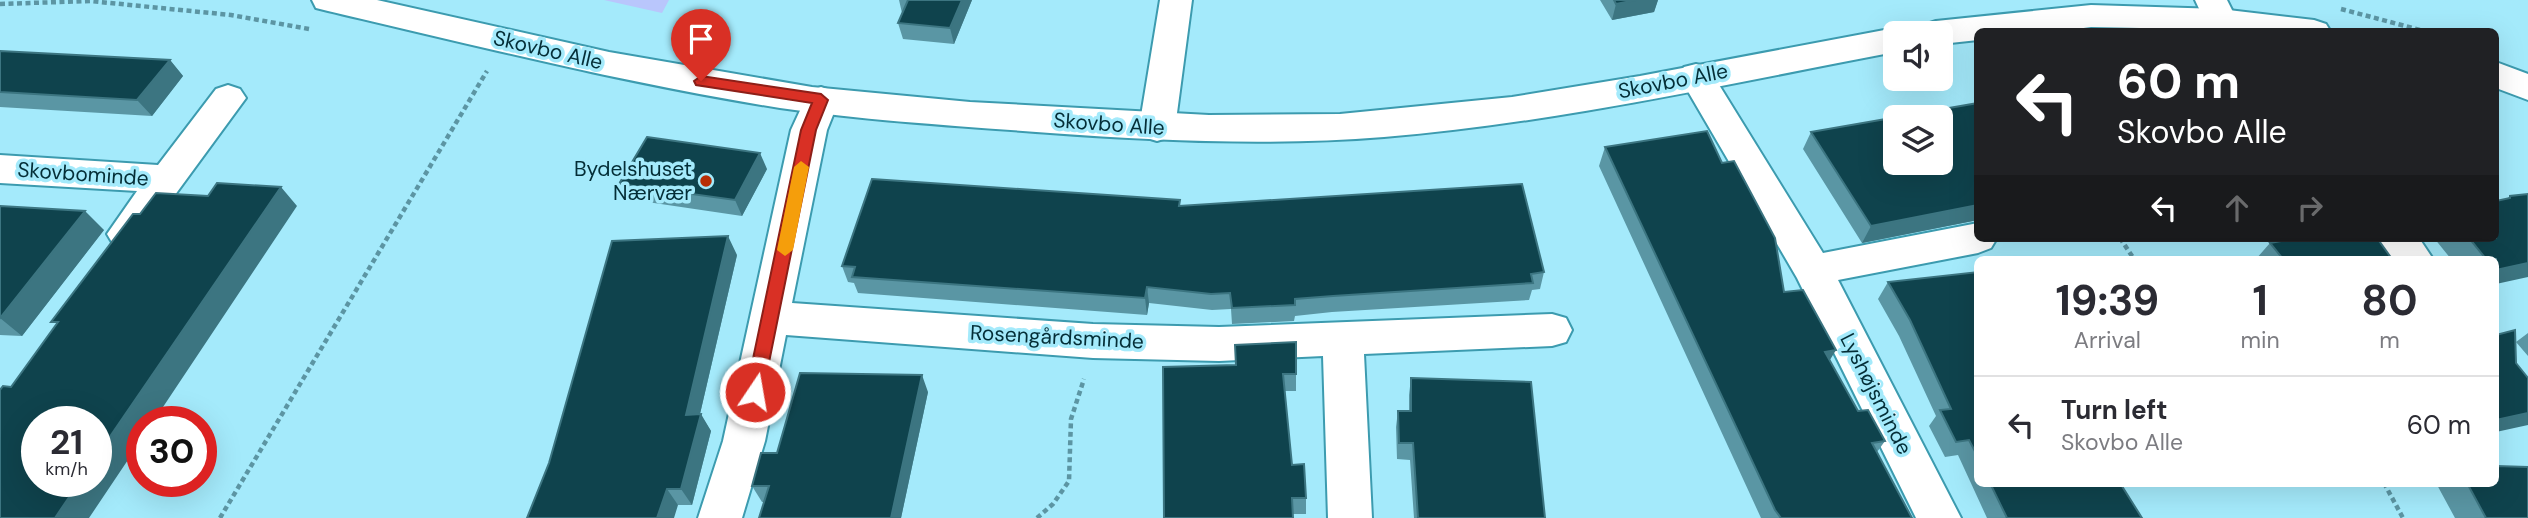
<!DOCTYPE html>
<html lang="en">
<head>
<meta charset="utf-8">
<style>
	:root { --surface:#fff; --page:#f2f2f3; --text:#2b2b33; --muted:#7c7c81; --line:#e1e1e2 }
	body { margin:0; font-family:"DM Sans",sans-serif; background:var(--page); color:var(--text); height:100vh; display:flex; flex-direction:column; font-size:26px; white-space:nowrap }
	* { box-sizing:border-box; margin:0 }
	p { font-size:23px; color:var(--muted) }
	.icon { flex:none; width:38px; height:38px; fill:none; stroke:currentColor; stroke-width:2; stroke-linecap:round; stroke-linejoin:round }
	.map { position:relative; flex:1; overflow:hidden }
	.side { position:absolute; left:1974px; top:256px; width:525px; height:231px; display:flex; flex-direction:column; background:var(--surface); border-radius:10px; box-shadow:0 7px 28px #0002 }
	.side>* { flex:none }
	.top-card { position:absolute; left:1974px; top:28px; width:525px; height:214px; border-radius:10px; box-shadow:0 7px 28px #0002; background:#202124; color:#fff; overflow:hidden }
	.tools { position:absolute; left:1883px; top:21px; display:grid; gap:14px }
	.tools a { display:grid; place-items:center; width:70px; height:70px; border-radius:10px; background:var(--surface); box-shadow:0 7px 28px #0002; font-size:35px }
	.speed { position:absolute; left:21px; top:406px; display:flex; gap:14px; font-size:35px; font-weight:700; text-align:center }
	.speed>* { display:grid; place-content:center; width:91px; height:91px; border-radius:50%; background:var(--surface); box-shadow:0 7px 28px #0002; line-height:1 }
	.speed small { font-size:18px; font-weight:400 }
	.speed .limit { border:10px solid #d22; background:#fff; color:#111 }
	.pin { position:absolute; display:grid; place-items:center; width:60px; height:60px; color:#fff; margin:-72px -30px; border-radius:50% 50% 50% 0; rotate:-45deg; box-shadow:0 0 7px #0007 }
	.pin .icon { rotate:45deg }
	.me { position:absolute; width:77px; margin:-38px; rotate:12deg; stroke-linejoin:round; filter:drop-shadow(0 0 5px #0008) }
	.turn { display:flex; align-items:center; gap:24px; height:147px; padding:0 28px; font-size:32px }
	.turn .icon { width:91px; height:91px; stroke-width:2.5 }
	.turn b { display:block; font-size:49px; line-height:60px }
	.lanes { display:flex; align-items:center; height:66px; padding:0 28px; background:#0003; justify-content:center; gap:35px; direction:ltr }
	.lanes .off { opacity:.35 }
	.eta { display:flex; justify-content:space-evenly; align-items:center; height:119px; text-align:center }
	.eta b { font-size:42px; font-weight:700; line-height:49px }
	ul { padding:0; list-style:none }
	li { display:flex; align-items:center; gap:21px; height:98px; padding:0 28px; border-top:2px solid var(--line) }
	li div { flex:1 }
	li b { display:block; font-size:26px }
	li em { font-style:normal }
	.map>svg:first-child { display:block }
	.green { fill:#b9c6fc }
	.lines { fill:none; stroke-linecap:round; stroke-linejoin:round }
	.minor-casing { stroke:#3c9baf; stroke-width:4 }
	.tertiary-casing { stroke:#3c9baf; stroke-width:4 }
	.path { stroke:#5c95a3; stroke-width:4.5; stroke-dasharray:5 3.5; stroke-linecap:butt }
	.minor { fill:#fff; fill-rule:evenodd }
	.tertiary { fill:#fff; fill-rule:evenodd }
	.wall { fill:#5a96a4 }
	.shaded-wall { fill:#3c7581 }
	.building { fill:#0f434d; stroke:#3c7581; stroke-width:2; fill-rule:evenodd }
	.route { fill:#d93025; stroke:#8d1f18; stroke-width:2 }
	.slow { fill:#f59e0b }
	.poi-dot { fill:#b82e05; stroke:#a4eafb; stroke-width:2.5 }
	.labels { text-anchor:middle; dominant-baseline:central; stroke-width:7; stroke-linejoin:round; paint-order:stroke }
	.street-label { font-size:21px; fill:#042e37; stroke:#a4eafb }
	.poi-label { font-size:21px; fill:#042e37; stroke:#a4eafb; text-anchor:end }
</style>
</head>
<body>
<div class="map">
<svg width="2528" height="518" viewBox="0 0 2528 518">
	<rect width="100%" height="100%" fill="#a4eafb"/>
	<path class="green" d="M 604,0 L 669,0 L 662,13 Z"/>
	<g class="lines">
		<defs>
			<path id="minor" d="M 1160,0 L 1192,0 L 1175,128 L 1170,137 L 1157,141 L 1144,137 L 1139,128 Z
				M 2195,0 L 2227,0 L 2237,20 L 2232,28 L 2220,31 L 2208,28 Z
				M 1696,64 L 1708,67 L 1823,253 L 1978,223 L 1978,238 L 1997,238 L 1991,248 L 1978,253 L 1838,280 L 1961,518 L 1916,518 L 1797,278 L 1679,76 L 1684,67 Z
				M 228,85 L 240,89 L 246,98 L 139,244 L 126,249 L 113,244 L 107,234 L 137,191 L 0,183 L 0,155 L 158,165 L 216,89 Z
				M 821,87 L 833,91 L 839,100 L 827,130 L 792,303 L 1093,324 L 1219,327 L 1552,314 L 1566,318 L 1572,330 L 1566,342 L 1552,346 L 1364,354 L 1372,518 L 1328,518 L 1323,356 L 1219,361 L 1093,358 L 786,335 L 765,441 L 742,518 L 698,518 L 723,441 L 791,130 L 809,91 Z
				M 2377,238 L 2419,238 L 2433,259 L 2391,259 Z"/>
			<path id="tertiary" d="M 312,0 L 377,0 L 609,52 L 812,87 L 970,102 L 1209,115 L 1340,114 L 1512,97 L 1640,76 L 1895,28 L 1908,33 L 1895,33 L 1895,52 C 1726,84 1556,123 1384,137 C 1273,146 1161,141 1050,133 C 960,126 870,121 780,108 C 628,84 478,46 328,11 L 316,8 Z
				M 2091,5 L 2220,9 L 2314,20 L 2326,24 L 2331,32 L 2091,27 L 2054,32 L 1978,32 L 1978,40 L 1941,44 L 1941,33 L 1919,33 L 1924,25 L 1936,21 Z
				M 2496,62 L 2528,74 L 2528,100 L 2496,88 Z"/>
		</defs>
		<use href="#minor" class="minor-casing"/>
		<use href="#tertiary" class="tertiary-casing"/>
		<path class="path" d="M 0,4 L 90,1 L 231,15 L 309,29
			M 2341,9 L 2428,32
			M 2120,238 L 2134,259
			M 2384,483 L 2403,518
			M 220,518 L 487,71
			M 1037,518 L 1053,504 L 1069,481 L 1071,419 L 1084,379"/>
		<use href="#minor" class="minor"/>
		<use href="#tertiary" class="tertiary"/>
	</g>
	<path class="wall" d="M 899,0 L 972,0 L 954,44 L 903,39 L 898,23 L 902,13 Z
		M 1600,0 L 1658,0 L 1654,12 L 1612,20 Z
		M 0,51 L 170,60 L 183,76 L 152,116 L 0,107 Z
		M 1811,132 L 1978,220 L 1862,243 L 1803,149 Z
		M 1605,147 L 1784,292 L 1830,361 L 1858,411 L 1885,441 L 1877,452 L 1912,518 L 1761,518 L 1599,166 Z
		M 767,169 L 742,216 L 627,199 L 619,184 Z
		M 2528,194 L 2496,259 L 2451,259 L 2434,238 L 2496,238 L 2507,199 L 2510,196 Z
		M 0,206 L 104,230 L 22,336 L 0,335 Z
		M 1180,206 L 1544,272 L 1540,289 L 1532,290 L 1529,300 L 1332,312 L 1295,316 L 1294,321 L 1232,324 L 1231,309 L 1212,310 L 1149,303 L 1147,315 L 858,293 L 854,283 L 848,282 L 842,266 Z
		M 2270,243 L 2392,259 L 2256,259 Z
		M 737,255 L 700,414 L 711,431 L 692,505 L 678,505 L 549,463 Z
		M 1978,272 L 1978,483 L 2120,483 L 2142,518 L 1987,518 L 1958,455 L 1945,457 L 1929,426 L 1936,416 L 1899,336 L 1878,299 L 1888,282 Z
		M 2528,333 L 2528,356 L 2516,342 Z
		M 1235,345 L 1296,374 L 1296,391 L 1285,391 L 1292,465 L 1306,498 L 1306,514 L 1293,514 L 1235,365 Z
		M 1411,378 L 1545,518 L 1414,518 L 1410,460 L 1397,459 L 1396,427 L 1398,411 L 1409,411 L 1409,395 Z
		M 928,392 L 901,518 L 759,518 L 764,502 L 762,502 L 752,486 L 777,453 Z
		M 2436,483 L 2496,483 L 2528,518 L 2455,518 Z"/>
	<path class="shaded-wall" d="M 962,0 L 972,0 L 954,44 L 950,28 Z
		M 1636,0 L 1658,0 L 1654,12 L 1612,20 L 1616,4 Z
		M 170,60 L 183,76 L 152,116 L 137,100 Z
		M 760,153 L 767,169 L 742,216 L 735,200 Z
		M 281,187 L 297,206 L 153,422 L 142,422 L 142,439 L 89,518 L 55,518 L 80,481 L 96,481 L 96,457 Z
		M 1978,205 L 1978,220 L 1862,243 L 1871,226 Z
		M 85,211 L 104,230 L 22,336 L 0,318 Z
		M 728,236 L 737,255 L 696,431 L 686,415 Z
		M 2528,263 L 2528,277 L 2496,284 L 2496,270 Z
		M 1147,287 L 1149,303 L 1147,315 L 1145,298 Z
		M 1836,350 L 1825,368 L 1825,352 Z
		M 922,375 L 928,392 L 901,518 L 891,518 Z
		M 2528,413 L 2528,425 L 2496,432 L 2496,420 Z
		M 701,414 L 711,431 L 692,505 L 681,489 Z
		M 667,489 L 678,505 L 674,518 L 657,518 Z"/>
	<path class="building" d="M 908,0 L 962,0 L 950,28 L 898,23 Z
		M 1614,0 L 1636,0 L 1616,4 Z
		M 0,51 L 170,60 L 137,100 L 0,92 Z
		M 1978,103 L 1978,205 L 1871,226 L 1811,132 ZM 1895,117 L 1941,117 L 1941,163 L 1895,163 Z
		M 1707,131 L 1722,163 L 1734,161 L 1775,238 L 1784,292 L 1803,290 L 1836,350 L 1825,352 L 1858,411 L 1868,410 L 1885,441 L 1872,443 L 1912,518 L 1781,518 L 1775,510 L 1605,147 Z
		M 647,137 L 760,153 L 735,200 L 619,184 Z
		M 872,179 L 1180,200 L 1179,206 L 1522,184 L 1544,272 L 1531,274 L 1533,283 L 1333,296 L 1295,299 L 1295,305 L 1232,308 L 1230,293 L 1211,294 L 1147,287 L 1145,298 L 852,277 L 855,267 L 842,266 Z
		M 217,183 L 281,187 L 96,457 L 96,422 L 37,422 L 37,481 L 80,481 L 55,518 L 0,518 L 0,390 L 3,386 L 11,387 L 58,322 L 51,322 L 133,214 L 140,214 L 156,193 L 208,196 Z
		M 2528,194 L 2528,263 L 2496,270 L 2496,259 L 2486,259 L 2469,238 L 2496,238 L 2496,201 L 2510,198 L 2510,196 Z
		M 0,206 L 85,211 L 0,318 Z
		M 728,236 L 686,415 L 701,414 L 681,489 L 667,489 L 657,518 L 527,518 L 549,463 L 612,241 Z
		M 2297,238 L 2377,238 L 2392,259 L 2283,259 L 2270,243 Z
		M 1978,272 L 1978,457 L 1969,440 L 1956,442 L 1940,410 L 1951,409 L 1910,320 L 1888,282 Z
		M 2515,330 L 2516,363 L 2528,378 L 2528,413 L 2496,420 L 2496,335 Z
		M 1296,342 L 1296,374 L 1283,374 L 1292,465 L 1304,464 L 1306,498 L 1292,498 L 1293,518 L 1164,518 L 1163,367 L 1236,365 L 1235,345 Z
		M 800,373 L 922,375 L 891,518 L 759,518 L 769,486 L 752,486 L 761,453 L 777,453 Z
		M 1411,378 L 1531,382 L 1545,518 L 1418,518 L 1413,443 L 1399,443 L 1398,411 L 1411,411 Z
		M 2496,466 L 2528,467 L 2528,518 L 2486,518 L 2467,483 L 2496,483 Z
		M 1990,483 L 2120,483 L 2142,518 L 2007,518 Z"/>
	<path class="route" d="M 701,76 L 821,94 L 828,100 L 816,130 L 763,392 L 761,397 L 755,399 L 749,397 L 746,392 L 801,130 L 812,103 L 696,85 L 694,81 Z"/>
	<path class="slow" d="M 801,161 L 809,167 L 793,250 L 785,256 L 777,250 L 794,167 Z"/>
	<circle class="poi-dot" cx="706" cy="181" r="7"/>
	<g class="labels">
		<g class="street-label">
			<text transform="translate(548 50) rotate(13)">Skovbo Alle</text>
			<text transform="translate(1673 81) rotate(-11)">Skovbo Alle</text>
			<text transform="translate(1109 124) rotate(4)">Skovbo Alle</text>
			<text transform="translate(83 174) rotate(4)">Skovbominde</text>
			<text transform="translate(1057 337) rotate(3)">Rosengårdsminde</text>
			<text transform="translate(1876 394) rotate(63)">Lyshøjsminde</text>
		</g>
		<g class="poi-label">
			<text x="692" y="169">Bydelshuset<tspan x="692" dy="24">Nærvær</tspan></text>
		</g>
	</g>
</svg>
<div class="tools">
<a><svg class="icon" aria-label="sound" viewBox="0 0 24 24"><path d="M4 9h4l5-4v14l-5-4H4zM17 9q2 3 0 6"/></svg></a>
<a><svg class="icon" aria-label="layers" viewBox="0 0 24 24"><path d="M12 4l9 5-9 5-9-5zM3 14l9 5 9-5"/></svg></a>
</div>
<div class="speed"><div>21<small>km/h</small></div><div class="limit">30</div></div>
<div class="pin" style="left:701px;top:81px;background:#d93025"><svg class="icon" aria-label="arrive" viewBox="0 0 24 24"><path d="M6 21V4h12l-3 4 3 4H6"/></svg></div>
<svg class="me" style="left:755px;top:392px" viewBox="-20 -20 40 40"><circle r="17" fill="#d93025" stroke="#fff" stroke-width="3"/><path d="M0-11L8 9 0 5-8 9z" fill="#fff"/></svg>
<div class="top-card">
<div class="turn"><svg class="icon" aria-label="left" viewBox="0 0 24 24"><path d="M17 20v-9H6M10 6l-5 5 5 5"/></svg><div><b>60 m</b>Skovbo Alle</div></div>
<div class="lanes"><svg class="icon" aria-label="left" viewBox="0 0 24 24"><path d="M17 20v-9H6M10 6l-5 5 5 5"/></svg><svg class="icon off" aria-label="ahead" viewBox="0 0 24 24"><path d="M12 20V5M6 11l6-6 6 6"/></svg><svg class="icon off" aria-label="right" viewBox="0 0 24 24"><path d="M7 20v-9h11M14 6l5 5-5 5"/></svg></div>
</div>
<section class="side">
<div class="eta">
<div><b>19:39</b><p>Arrival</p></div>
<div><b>1</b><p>min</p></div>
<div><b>80</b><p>m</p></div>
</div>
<ul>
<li><svg class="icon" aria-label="left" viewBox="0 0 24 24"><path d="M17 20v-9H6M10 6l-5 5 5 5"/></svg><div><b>Turn left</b><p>Skovbo Alle</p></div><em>60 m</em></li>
</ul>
</section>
</div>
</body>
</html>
